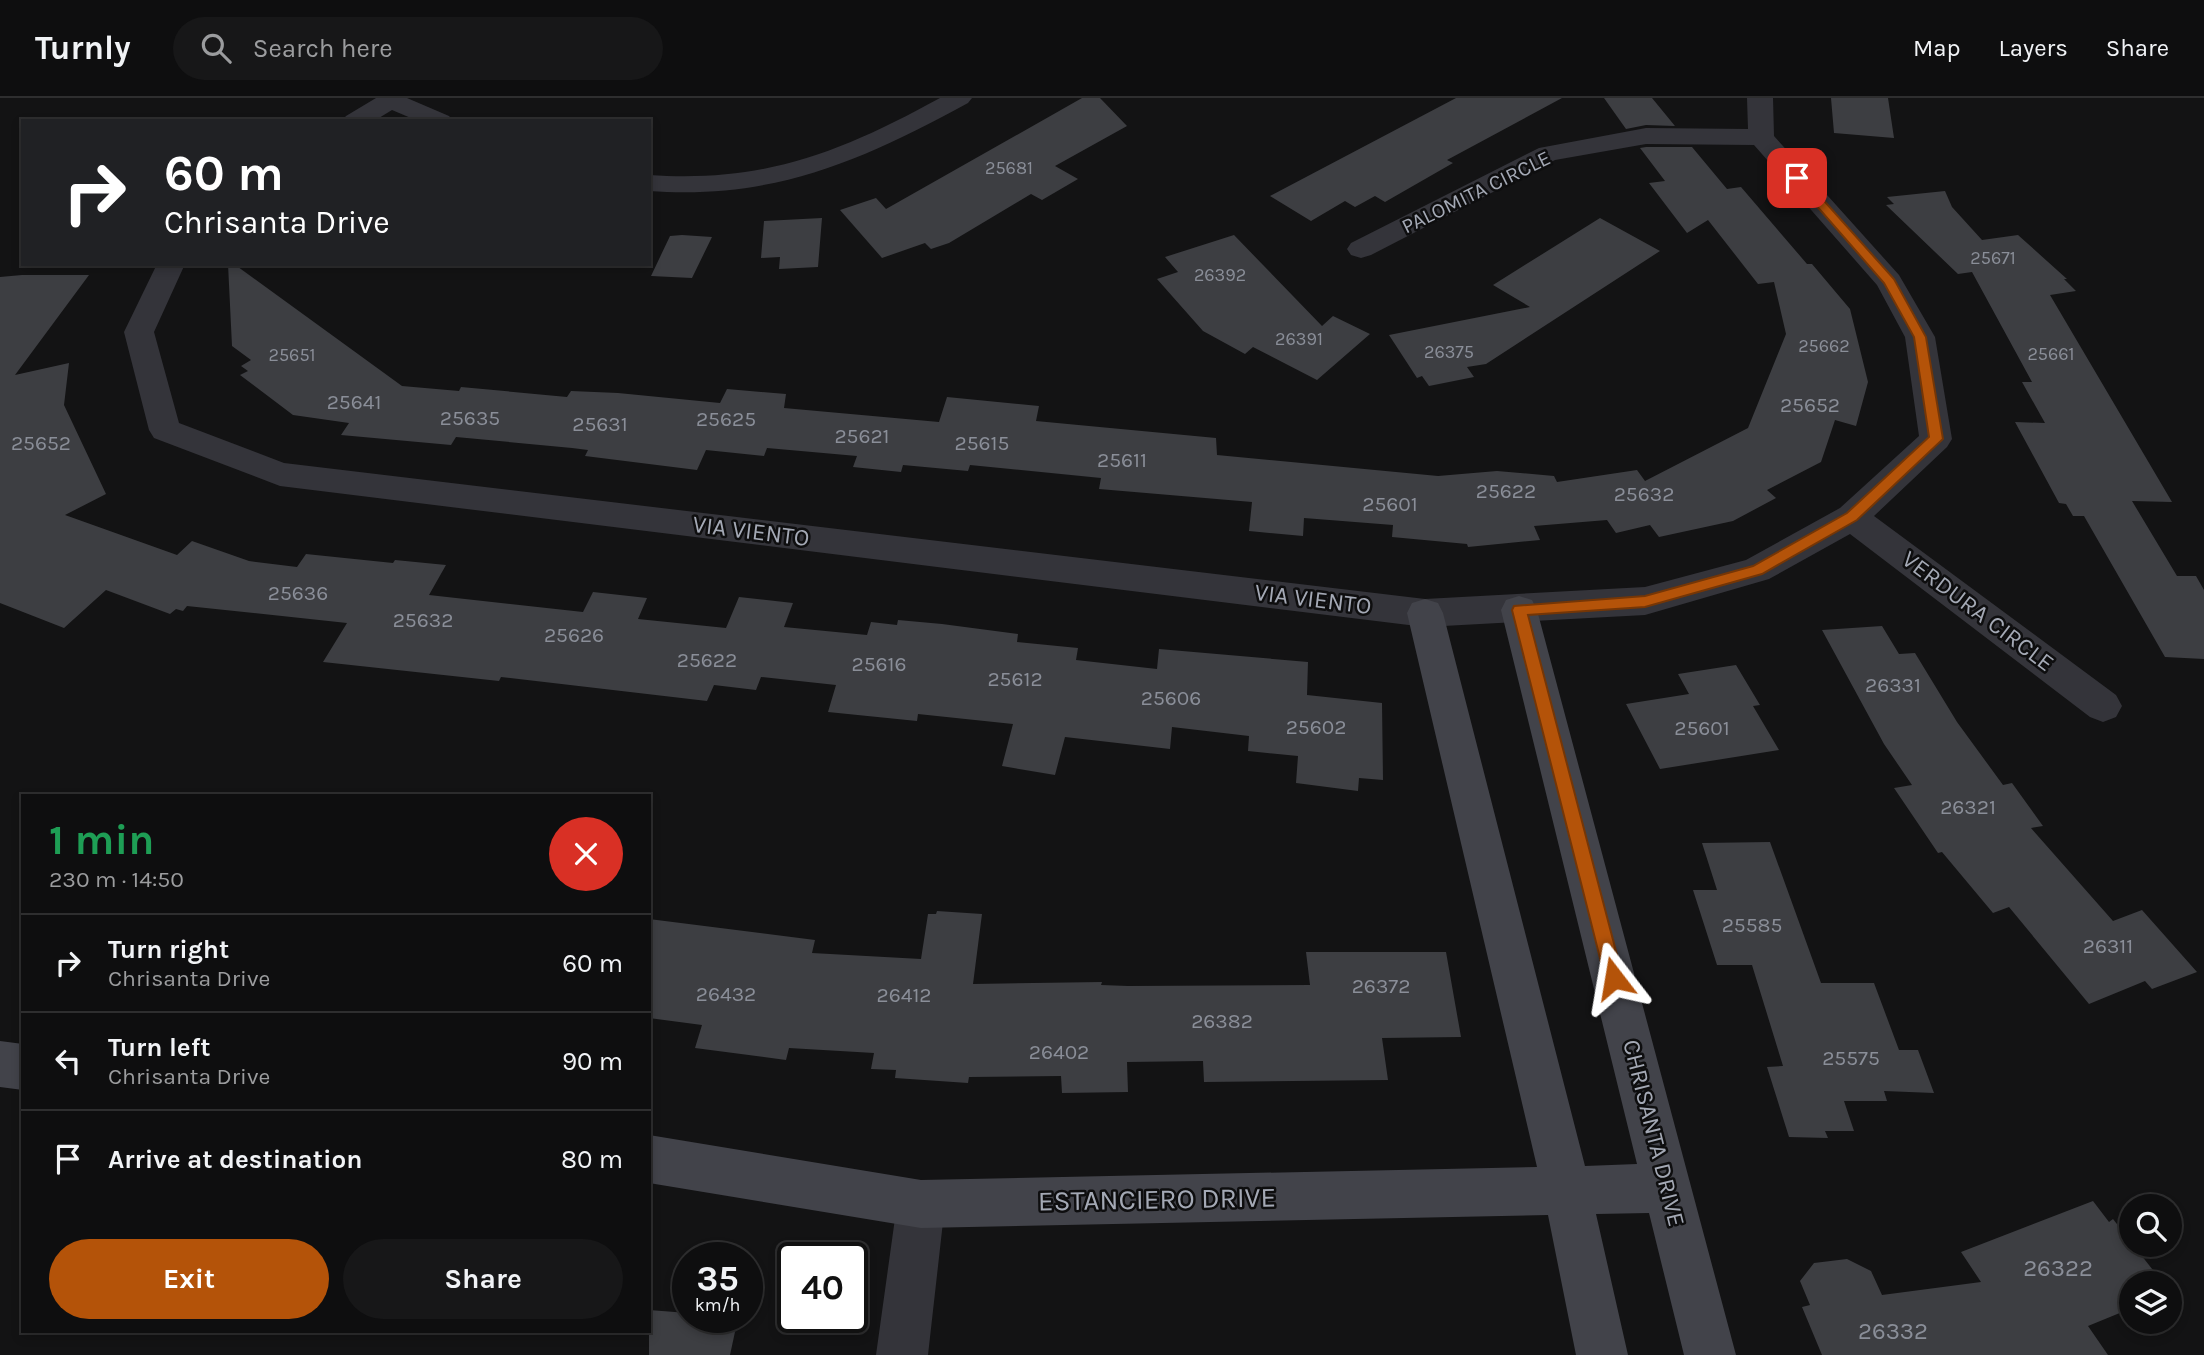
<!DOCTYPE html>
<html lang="en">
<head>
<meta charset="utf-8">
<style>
	:root { --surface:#0e0e0f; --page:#171718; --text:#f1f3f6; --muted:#9b9c9e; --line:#2e2e2f; --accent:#b45309 }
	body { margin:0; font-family:Karla,sans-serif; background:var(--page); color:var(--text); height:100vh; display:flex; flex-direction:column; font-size:26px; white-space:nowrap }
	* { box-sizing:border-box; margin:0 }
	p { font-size:23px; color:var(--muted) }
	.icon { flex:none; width:38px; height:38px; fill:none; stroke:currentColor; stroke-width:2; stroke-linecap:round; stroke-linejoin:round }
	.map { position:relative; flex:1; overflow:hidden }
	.side { position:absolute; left:21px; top:696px; width:630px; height:539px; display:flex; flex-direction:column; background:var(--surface); border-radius:0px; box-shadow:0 4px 10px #0003,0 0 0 2px var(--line) }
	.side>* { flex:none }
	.banner { position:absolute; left:21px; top:21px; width:630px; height:147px; border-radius:0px; box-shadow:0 4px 10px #0003,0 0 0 2px var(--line); background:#202124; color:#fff; overflow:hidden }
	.buttons { position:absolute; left:2119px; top:1096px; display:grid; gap:14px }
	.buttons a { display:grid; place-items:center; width:63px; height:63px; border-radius:50%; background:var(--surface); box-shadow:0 4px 10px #0003,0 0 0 2px var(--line); font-size:35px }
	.speed { position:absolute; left:672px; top:1144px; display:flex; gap:14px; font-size:35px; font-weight:700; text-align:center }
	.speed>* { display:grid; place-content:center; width:91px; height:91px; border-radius:50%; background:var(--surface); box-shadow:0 4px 10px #0003,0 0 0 2px var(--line); line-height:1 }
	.speed small { font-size:18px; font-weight:400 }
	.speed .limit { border:4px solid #111; border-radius:10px; background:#fff; color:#111 }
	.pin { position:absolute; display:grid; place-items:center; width:60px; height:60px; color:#fff; margin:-30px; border-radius:14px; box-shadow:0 4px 10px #0006 }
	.me { position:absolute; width:77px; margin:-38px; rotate:346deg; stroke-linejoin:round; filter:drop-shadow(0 0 5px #0008) }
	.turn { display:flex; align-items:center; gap:24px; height:147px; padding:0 28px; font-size:32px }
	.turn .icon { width:91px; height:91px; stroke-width:2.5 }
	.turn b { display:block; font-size:49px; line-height:60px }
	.round { display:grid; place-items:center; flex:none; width:74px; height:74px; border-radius:37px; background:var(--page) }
	.overview { display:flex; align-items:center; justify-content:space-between; height:119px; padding:0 28px }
	h1 { font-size:42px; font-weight:700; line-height:52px; color:#1e9e55 }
	.action { display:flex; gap:14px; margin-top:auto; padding:14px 28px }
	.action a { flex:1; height:80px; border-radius:42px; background:var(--accent); color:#fff; font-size:28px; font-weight:700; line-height:80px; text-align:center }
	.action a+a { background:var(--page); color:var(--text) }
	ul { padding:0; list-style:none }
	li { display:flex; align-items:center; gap:21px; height:98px; padding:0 28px; border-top:2px solid var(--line) }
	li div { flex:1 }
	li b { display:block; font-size:26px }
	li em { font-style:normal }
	header { display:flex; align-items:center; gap:42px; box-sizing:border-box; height:98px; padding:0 35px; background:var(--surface); border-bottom:2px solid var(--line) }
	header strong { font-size:33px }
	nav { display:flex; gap:38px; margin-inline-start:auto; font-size:24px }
	.search { width:490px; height:63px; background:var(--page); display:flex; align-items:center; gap:18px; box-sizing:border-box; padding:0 24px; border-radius:38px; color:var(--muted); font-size:26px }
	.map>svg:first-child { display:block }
	.building { fill:#3d3e42 }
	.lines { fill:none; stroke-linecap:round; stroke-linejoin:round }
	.street { fill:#34343a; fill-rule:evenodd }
	.secondary { fill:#42434a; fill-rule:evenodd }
	.route { fill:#b45309; stroke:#753606; stroke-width:2 }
	.labels { text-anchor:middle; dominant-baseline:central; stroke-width:5; stroke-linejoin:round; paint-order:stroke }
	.far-number-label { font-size:18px; fill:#8a8e98 }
	.far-street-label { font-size:21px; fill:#a4a9b5; stroke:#0e0e0f }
	.number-label { font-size:21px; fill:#8a8e98 }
	.street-label { font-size:24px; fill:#a4a9b5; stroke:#0e0e0f }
	.near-number-label { font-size:24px; fill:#8a8e98 }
	.near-street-label { font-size:28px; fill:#a4a9b5; stroke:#0e0e0f }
</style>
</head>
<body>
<header>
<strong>Turnly</strong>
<div class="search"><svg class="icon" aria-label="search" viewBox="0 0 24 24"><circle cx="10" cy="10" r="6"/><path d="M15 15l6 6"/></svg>Search here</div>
<nav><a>Map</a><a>Layers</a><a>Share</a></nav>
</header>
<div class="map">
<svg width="2204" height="1257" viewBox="0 0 2204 1257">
	<rect width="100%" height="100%" fill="#131314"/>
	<path class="building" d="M 1082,0 L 1100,0 L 1127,28 L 1055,68 L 1078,81 L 1042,102 L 1031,96 L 949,145 L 931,151 L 925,145 L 882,160 L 840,112 L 876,100 L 886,111 Z
		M 1456,0 L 1562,0 L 1447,62 L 1453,65 L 1385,104 L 1375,98 L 1355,109 L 1345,103 L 1311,123 L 1270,98 Z
		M 1604,0 L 1652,0 L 1675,28 L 1646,27 L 1626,31 Z
		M 1831,0 L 1888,0 L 1894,40 L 1834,35 Z
		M 1646,49 L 1692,49 L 1727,91 L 1741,89 L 1807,166 L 1812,166 L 1850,211 L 1868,284 L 1856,328 L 1835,322 L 1821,364 L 1767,392 L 1776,400 L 1733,423 L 1659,439 L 1650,427 L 1616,435 L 1607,422 L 1534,428 L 1540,442 L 1468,449 L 1467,446 L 1392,439 L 1393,427 L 1304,420 L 1303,438 L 1249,433 L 1252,404 L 1099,391 L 1101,380 L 970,367 L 968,373 L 903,367 L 901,374 L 853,369 L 857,358 L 767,350 L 764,358 L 706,352 L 697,372 L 585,358 L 588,352 L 572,350 L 456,339 L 451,347 L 341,337 L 349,325 L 293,317 L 240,277 L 248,273 L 241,268 L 251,262 L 232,248 L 228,166 L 234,166 L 402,288 L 459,293 L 461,289 L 567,299 L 571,293 L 618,295 L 720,305 L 727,291 L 786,296 L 784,310 L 939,324 L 947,299 L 1039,308 L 1036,323 L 1216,340 L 1217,357 L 1438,378 L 1497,373 L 1554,378 L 1557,384 L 1637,372 L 1645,383 L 1748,330 L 1786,236 L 1774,184 L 1758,186 L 1708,122 L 1687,135 L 1649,85 L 1665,83 L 1640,50 Z
		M 1945,93 L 1952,109 L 1982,142 L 2018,137 L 2067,181 L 2064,181 L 2076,193 L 2050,197 L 2172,404 L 2132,403 L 2177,478 L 2196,478 L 2204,492 L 2204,561 L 2165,559 L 2084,418 L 2073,418 L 2066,406 L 2059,405 L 2015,324 L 2045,325 L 2022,284 L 2032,284 L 1972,174 L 1958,176 L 1886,107 L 1894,106 L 1887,99 Z
		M 822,120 L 818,169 L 779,171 L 780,159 L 761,160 L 764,123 Z
		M 1600,120 L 1660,153 L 1486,266 L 1467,269 L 1474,279 L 1429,288 L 1422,278 L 1417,280 L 1389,237 L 1530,209 L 1493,187 Z
		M 682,137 L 712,139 L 692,180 L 651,178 L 670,138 Z
		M 1234,137 L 1322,228 L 1333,218 L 1370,236 L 1317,282 L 1253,249 L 1245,256 L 1203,233 L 1157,181 L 1178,174 L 1165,159 Z
		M 22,177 L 89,177 L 15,277 L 69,265 L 64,307 L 106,396 L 65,417 L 177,457 L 192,443 L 249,463 L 297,469 L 306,456 L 393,465 L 395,462 L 446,467 L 429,497 L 583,514 L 593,494 L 647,500 L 638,521 L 726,530 L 739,499 L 793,505 L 784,529 L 867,537 L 871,524 L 897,527 L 898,522 L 942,526 L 1018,536 L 1017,544 L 1078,550 L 1076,562 L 1157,571 L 1159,551 L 1308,564 L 1307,597 L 1382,605 L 1383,682 L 1359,680 L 1358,693 L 1296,685 L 1298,658 L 1248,653 L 1249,638 L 1172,629 L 1170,651 L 1065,639 L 1055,677 L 1002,668 L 1013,626 L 918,616 L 917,623 L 828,614 L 836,587 L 761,579 L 756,592 L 714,587 L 707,603 L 501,579 L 499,583 L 323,564 L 347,525 L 187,508 L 183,513 L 176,511 L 170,516 L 106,492 L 64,530 L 0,505 L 0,179 Z
		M 1882,528 L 1899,556 L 1915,555 L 1957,624 L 2003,687 L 2012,685 L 2043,728 L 2031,730 L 2113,823 L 2142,812 L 2197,874 L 2152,891 L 2145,883 L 2089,906 L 2009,809 L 1993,815 L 1942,754 L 1938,755 L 1894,690 L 1912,687 L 1884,646 L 1822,532 Z
		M 1736,567 L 1760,607 L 1753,608 L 1779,652 L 1660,671 L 1626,606 L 1689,596 L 1678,576 Z
		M 1770,744 L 1821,885 L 1874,885 L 1899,952 L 1918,952 L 1934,995 L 1884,993 L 1887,1003 L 1844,1003 L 1854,1033 L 1825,1033 L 1828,1040 L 1789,1039 L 1767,969 L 1783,968 L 1752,867 L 1717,867 L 1693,792 L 1717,792 L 1702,745 Z
		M 937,813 L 982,816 L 973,886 L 1102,884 L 1101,887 L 1128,888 L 1310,887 L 1306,854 L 1446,854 L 1461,939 L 1382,940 L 1388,982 L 1204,984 L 1203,963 L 1127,964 L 1128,994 L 1062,995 L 1061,978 L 969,979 L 968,985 L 895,980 L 896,972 L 871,971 L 874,955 L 789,950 L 786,962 L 695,950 L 702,927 L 649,920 L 649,821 L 815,842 L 812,855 L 921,861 L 928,816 L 936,816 Z
		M 2093,1103 L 2109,1124 L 2113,1121 L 2163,1185 L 2132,1185 L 2132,1210 L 2088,1228 L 2108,1257 L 1822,1257 L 1802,1209 L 1810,1207 L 1800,1183 L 1814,1165 L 1847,1161 L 1871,1173 L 1882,1197 L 1981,1184 L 1961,1154 Z
		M 649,1212 L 688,1215 L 688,1220 L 738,1220 L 730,1257 L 649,1257 Z"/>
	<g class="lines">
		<path class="street" d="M 376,0 L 407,0 L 449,18 L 453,23 L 418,23 L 392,12 L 374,23 L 342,23 L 346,18 Z
			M 940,0 L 972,0 L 968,5 C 861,63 774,102 649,93 L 649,77 C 765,85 841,54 940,0 Z
			M 1747,0 L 1773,0 L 1774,38 L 1899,177 L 1935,239 L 1952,341 L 1947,349 L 1874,418 L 2116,597 L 2122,608 L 2116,619 L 2103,624 L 2090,619 L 1850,436 L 1769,481 L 1645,517 L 1425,529 L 280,388 L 154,340 L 149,332 L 124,234 L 157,166 L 185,166 L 154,234 L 179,325 L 284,365 L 1425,501 L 1645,489 L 1746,462 L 1840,410 L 1919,338 L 1905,239 L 1877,187 L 1754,47 L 1646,46 L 1555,62 L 1371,157 L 1361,160 L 1351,157 L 1347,151 L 1351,145 L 1539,50 L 1646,30 L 1748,31 Z
			M 921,1082 L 938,1089 L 945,1106 L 928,1257 L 876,1257 L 897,1106 L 904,1089 Z"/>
		<path class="secondary" d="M 1519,498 L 1532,502 L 1537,512 L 1736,1257 L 1684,1257 L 1649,1115 L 1596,1116 L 1628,1257 L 1576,1257 L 1548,1117 L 921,1130 L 649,1085 L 649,1037 L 921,1082 L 1537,1069 L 1407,515 L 1412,505 L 1425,501 L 1438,505 L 1443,515 L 1585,1068 L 1637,1066 L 1501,512 L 1506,502 Z
			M 0,943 L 23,946 L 23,992 L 0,989 Z"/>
	</g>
	<path class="route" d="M 1794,77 L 1801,77 L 1894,181 L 1926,239 L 1943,341 L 1857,422 L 1762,476 L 1645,509 L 1528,517 L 1623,880 L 1620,886 L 1614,888 L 1608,886 L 1605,880 L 1512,512 L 1514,508 L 1645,498 L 1753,468 L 1847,415 L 1929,339 L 1914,239 L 1884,185 L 1794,82 Z"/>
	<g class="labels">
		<g class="far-number-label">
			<text x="1009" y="70">25681</text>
			<text x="1993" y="160">25671</text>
			<text x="1220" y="177">26392</text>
			<text x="1299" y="241">26391</text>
			<text x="1824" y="248">25662</text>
			<text x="1449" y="254">26375</text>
			<text x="2051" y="256">25661</text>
			<text x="292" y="257">25651</text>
		</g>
		<g class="far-street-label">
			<text transform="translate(1476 94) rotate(-26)">PALOMITA CIRCLE</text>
		</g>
		<g class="number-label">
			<text x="354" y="304">25641</text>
			<text x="1810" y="307">25652</text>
			<text x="470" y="320">25635</text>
			<text x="726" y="321">25625</text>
			<text x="600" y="326">25631</text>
			<text x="862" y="338">25621</text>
			<text x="41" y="345">25652</text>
			<text x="982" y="345">25615</text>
			<text x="1122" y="362">25611</text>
			<text x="1506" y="393">25622</text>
			<text x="1644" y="396">25632</text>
			<text x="1390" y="406">25601</text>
			<text x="298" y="495">25636</text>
			<text x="423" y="522">25632</text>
			<text x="574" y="537">25626</text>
			<text x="707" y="562">25622</text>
			<text x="879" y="566">25616</text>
			<text x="1015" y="581">25612</text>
			<text x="1893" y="587">26331</text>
			<text x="1171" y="600">25606</text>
			<text x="1316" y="629">25602</text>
			<text x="1702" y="630">25601</text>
			<text x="1968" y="709">26321</text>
			<text x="1752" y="827">25585</text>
			<text x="2108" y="848">26311</text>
			<text x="1381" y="888">26372</text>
			<text x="726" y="896">26432</text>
			<text x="904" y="897">26412</text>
			<text x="1222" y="923">26382</text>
			<text x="1059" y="954">26402</text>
			<text x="1851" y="960">25575</text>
		</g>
		<g class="street-label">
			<text transform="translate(751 433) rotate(7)">VIA VIENTO</text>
			<text transform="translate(1313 501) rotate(7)">VIA VIENTO</text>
			<text transform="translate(1978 513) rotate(37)">VERDURA CIRCLE</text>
			<text transform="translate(1654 1035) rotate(76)">CHRISANTA DRIVE</text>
		</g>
		<g class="near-number-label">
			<text x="2058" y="1170">26322</text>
			<text x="1893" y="1233">26332</text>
		</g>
		<g class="near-street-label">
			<text transform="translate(1157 1101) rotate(-1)">ESTANCIERO DRIVE</text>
		</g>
	</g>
</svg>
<div class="buttons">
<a><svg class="icon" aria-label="search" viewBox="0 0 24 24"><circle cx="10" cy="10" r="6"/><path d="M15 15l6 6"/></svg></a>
<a><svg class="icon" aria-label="layers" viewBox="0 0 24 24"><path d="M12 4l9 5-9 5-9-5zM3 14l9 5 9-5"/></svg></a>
</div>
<div class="speed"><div>35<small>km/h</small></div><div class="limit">40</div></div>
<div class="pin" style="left:1797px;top:80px;background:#d93025"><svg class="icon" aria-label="arrive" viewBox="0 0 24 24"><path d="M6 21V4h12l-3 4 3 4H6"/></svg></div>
<svg class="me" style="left:1614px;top:880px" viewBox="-20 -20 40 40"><path d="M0-17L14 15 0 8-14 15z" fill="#b45309" stroke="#fff" stroke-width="4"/></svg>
<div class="banner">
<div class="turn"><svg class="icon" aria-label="right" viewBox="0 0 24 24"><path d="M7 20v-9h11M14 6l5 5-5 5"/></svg><div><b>60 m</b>Chrisanta Drive</div></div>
</div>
<section class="side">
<div class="overview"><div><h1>1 min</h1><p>230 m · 14:50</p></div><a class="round" style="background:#d93025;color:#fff"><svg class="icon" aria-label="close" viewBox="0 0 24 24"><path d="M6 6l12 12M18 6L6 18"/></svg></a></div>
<ul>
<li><svg class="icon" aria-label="right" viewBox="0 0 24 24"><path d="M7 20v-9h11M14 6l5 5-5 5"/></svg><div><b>Turn right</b><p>Chrisanta Drive</p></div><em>60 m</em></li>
<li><svg class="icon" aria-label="left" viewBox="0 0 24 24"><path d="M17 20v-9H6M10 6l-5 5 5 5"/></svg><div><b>Turn left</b><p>Chrisanta Drive</p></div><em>90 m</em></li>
<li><svg class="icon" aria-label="arrive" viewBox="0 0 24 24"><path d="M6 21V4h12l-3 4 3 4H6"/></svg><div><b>Arrive at destination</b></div><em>80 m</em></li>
</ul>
<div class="action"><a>Exit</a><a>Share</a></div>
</section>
</div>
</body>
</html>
